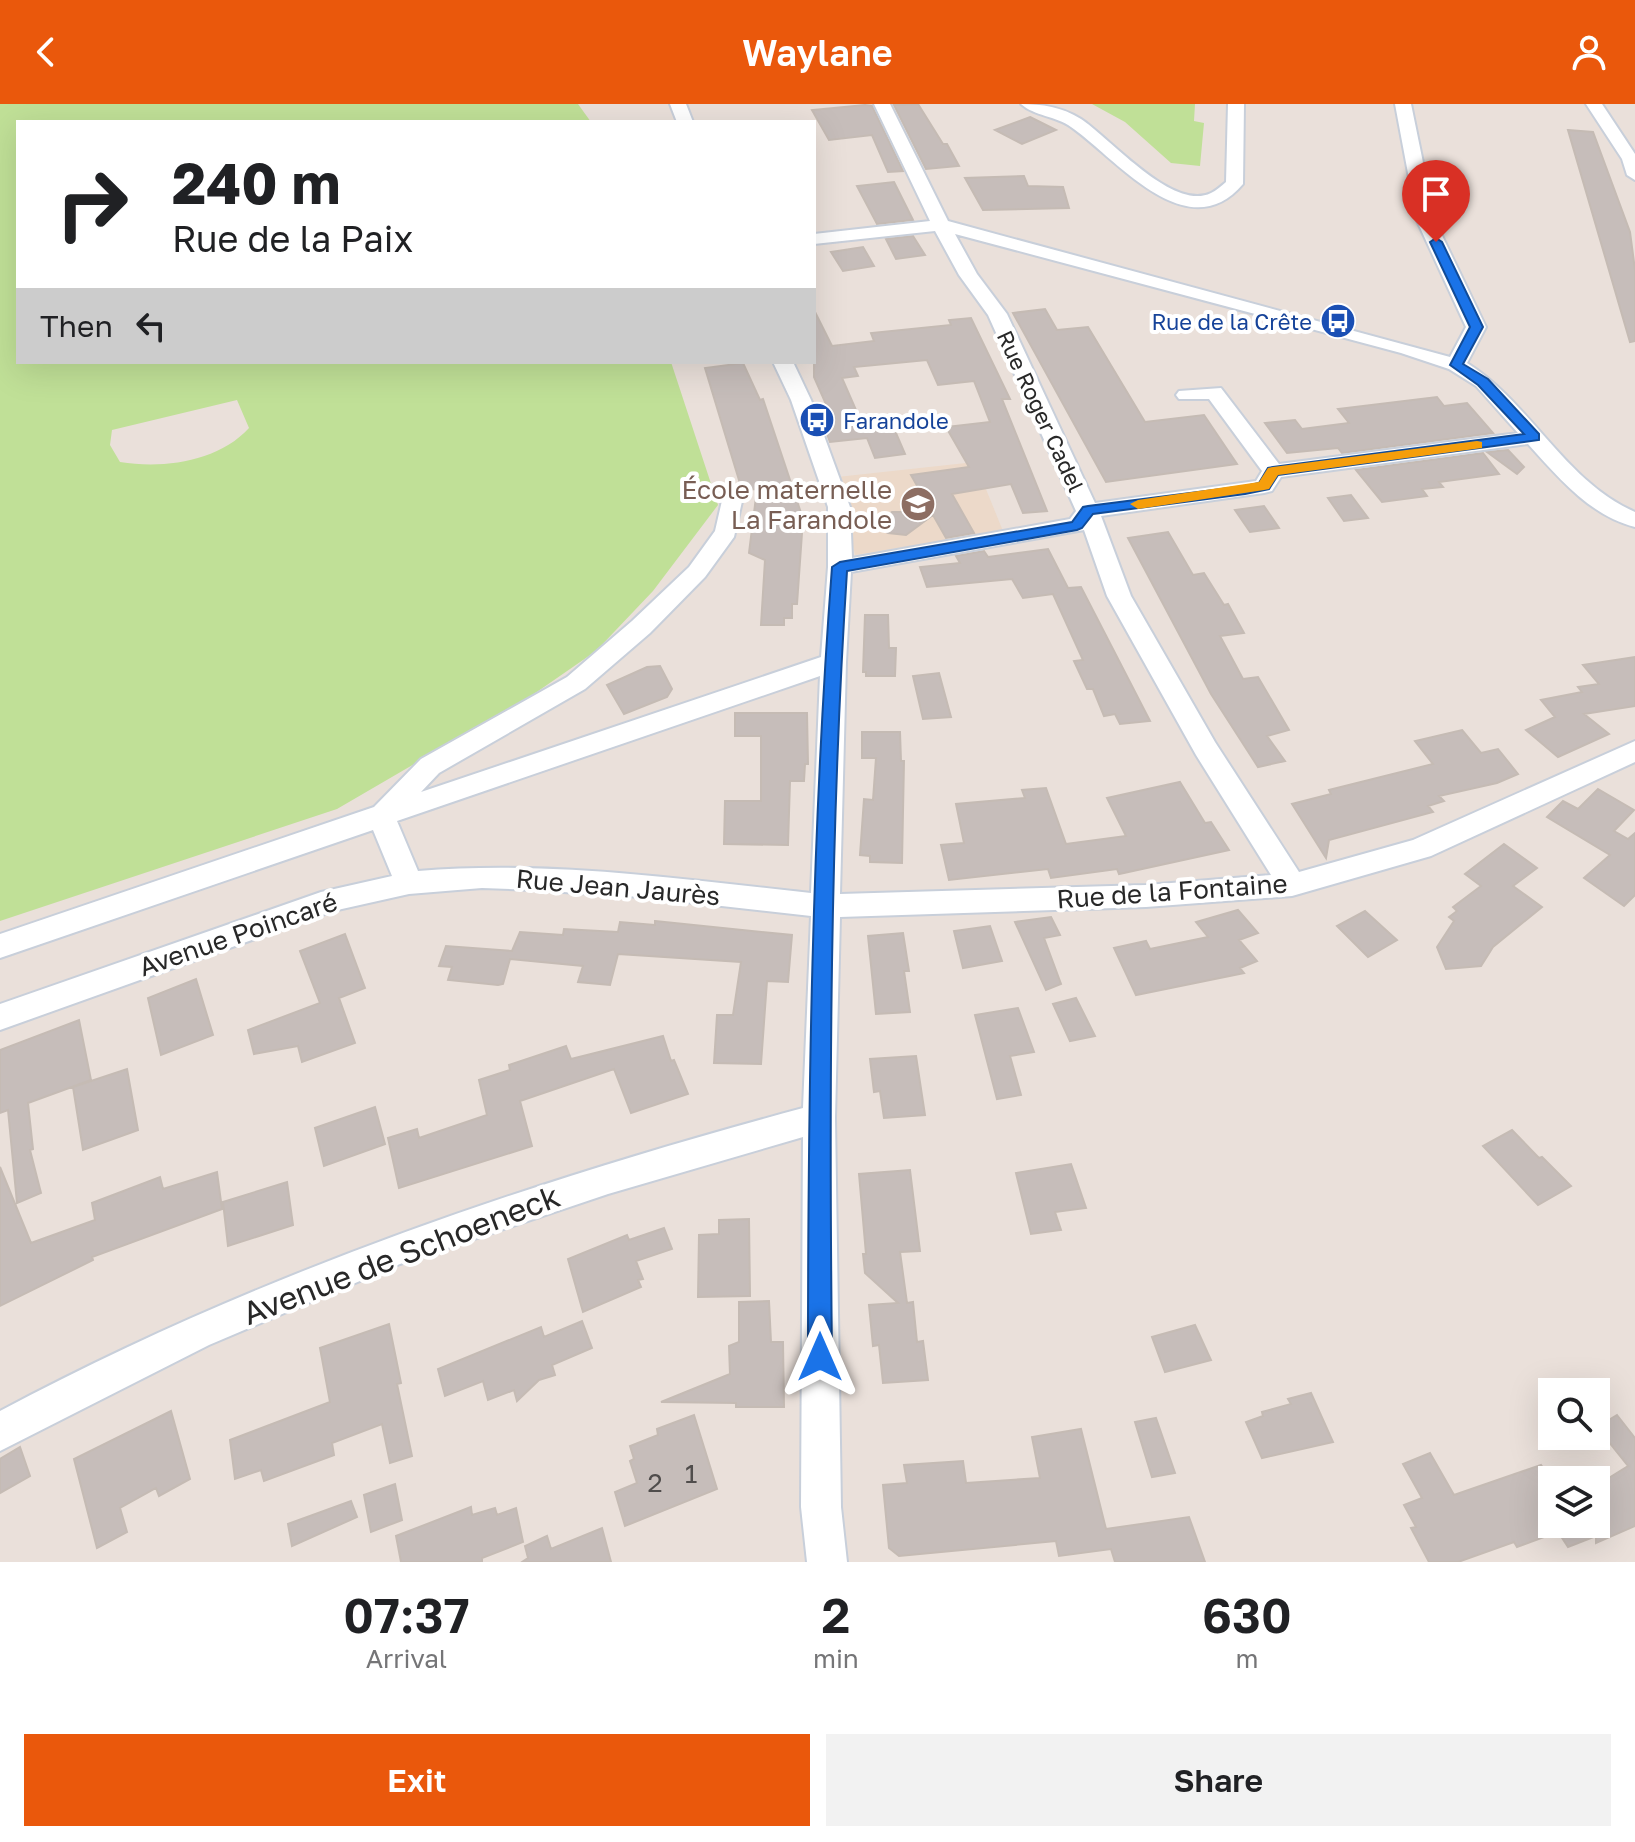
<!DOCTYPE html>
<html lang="en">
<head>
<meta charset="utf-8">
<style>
	:root { --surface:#fff; --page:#f2f2f2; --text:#202124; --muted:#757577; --accent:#ea580c }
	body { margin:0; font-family:"Golos Text",sans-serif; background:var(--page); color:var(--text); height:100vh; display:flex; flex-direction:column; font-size:30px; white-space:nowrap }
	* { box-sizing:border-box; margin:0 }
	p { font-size:26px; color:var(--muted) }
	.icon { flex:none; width:44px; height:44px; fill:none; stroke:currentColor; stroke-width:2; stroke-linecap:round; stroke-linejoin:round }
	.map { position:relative; height:1458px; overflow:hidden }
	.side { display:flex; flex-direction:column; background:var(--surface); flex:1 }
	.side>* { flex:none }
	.top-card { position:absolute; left:16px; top:16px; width:800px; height:244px; border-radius:0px; box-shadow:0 8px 32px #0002; background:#fff; color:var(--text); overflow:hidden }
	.fabs { position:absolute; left:1538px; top:1274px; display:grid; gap:16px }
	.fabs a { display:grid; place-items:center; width:72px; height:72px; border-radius:0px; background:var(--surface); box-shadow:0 8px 32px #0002; font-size:40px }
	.pin { position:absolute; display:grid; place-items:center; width:68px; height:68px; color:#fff; margin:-82px -34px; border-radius:50% 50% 50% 0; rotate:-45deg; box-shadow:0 0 8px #0007 }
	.pin .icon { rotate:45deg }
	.me { position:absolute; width:88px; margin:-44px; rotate:0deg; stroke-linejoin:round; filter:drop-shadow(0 0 6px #0008) }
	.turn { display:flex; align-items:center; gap:28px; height:168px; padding:0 24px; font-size:36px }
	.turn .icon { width:104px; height:104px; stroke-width:2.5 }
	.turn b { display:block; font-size:56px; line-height:68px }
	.then { display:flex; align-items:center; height:76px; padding:0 24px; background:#0003; gap:16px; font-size:30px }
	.eta { display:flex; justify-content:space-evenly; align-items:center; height:136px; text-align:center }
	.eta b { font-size:48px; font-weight:600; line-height:56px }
	.primary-button { display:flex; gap:16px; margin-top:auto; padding:16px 24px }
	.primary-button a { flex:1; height:92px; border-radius:0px; background:var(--accent); color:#fff; font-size:32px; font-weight:600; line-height:92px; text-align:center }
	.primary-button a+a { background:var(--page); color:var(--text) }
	header { display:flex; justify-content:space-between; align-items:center; height:104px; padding:0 24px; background:var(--accent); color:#fff; font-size:36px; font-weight:600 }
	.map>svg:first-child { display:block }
	.education { fill:#ecd9c9 }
	.green { fill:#c0e097; fill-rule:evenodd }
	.building { fill:#c6bdba; stroke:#c5bbb4; stroke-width:2 }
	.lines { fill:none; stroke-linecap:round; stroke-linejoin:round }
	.street-casing { stroke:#c8cfda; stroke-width:4 }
	.street { fill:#fff; fill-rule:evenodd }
	.route { fill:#1a73e8; stroke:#114b97; stroke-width:2 }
	.slow { fill:#f59e0b }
	.labels { text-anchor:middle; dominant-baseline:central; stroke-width:8; stroke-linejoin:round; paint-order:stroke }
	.far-transit-label { font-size:22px; fill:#164399; stroke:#fff; text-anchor:end }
	.far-street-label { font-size:22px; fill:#282828; stroke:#fff }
	.education-label { font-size:26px; fill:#785e54; stroke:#fff; text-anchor:end }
	.street-label { font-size:26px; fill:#282828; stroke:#fff }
	.near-number-label { font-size:26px; fill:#504d4c }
	.near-street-label { font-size:32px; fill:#282828; stroke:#fff }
</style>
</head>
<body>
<header><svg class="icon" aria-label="back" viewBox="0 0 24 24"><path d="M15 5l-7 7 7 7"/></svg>Waylane<svg class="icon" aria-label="person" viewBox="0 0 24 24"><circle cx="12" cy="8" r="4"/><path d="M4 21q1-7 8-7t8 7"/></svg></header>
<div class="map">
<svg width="1635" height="1458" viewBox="0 0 1635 1458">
	<rect width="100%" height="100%" fill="#eae0da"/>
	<path class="education" d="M 975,358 L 1003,427 L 855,451 L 837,373 Z"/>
	<path class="green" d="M 0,0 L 578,0 L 591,18 L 18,18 L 18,258 L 671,258 L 718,401 L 653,487 L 596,547 L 531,592 L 337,705 L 0,817 ZM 237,296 L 249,324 C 218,358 163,365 120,358 L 110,341 L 112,326 Z
		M 1092,0 L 1195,0 L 1194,17 L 1204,19 L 1200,62 L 1171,59 L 1125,18 Z"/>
	<path class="building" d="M 918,0 L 943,40 L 947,40 L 959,62 L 926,65 L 894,1 Z
		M 865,1 L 872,2 L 903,67 L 888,68 L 872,31 L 829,36 L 812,6 Z
		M 1030,13 L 1056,26 L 1022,40 L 995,26 Z
		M 1568,26 L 1593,28 L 1630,128 L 1635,166 L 1635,237 L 1630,238 Z
		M 1024,72 L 1028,82 L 1063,83 L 1069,104 L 983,106 L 965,74 Z
		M 894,78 L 913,116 L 877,120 L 857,82 Z
		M 913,132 L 925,151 L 896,155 L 886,135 Z
		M 863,143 L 874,162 L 843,167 L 831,148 Z
		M 1045,205 L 1057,226 L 1088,223 L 1145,318 L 1204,311 L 1237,360 L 1106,378 L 1013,209 Z
		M 814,206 L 832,242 L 874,237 L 871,229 L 951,221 L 949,216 L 971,214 L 1010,295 L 1002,295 L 1047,407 L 1023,409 L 1011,380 L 952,390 L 974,429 L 946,434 L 933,411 L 906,431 L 888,429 L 872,421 L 892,408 L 932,408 L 911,371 L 969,363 L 946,323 L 990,318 L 974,277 L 938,281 L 927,256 L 854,263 L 858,272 L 842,274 L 859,313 L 862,318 L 890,315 L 905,350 L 875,354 L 867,334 L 830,338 L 822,317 L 833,316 L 814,273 Z
		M 743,259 L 760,296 L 763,295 L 803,415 L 797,500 L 792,500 L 792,514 L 784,514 L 784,521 L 761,521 L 765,456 L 749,449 L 757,385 L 742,386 L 705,264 Z
		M 1437,293 L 1444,302 L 1467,299 L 1493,329 L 1342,349 L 1338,344 L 1287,349 L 1265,319 L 1295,316 L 1302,325 L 1349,319 L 1338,305 Z
		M 1508,346 L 1524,363 L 1517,370 L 1487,348 Z
		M 1483,349 L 1499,370 L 1439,378 L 1443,383 L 1422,385 L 1427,392 L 1382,398 L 1356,366 Z
		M 1351,391 L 1368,414 L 1344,417 L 1328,394 Z
		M 1264,402 L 1279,424 L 1250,428 L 1235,406 Z
		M 1168,428 L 1193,471 L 1204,469 L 1224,501 L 1228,500 L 1244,529 L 1220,532 L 1243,575 L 1258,573 L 1289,626 L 1267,632 L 1285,657 L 1258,663 L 1211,590 L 1128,434 Z
		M 1048,445 L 1068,484 L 1081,483 L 1150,617 L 1120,620 L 1115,610 L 1104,612 L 1093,585 L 1087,585 L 1074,557 L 1083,556 L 1053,490 L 1023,494 L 1012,475 L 927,483 L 920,463 L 960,459 L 956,452 L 984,447 L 988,453 Z
		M 865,511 L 888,511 L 889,544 L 896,544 L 895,572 L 866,572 L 866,568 L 863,568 Z
		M 1635,553 L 1635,602 L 1584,610 L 1609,630 L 1558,653 L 1526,626 L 1555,613 L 1541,596 L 1582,588 L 1578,583 L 1599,580 L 1583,561 Z
		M 660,562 L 672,585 L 667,593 L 624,610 L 607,581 L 647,563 Z
		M 939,569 L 951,613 L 923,615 L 913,572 Z
		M 735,609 L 807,609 L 808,660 L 805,660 L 804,677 L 790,677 L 788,741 L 724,740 L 725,697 L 761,697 L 761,632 L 735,632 Z
		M 1462,626 L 1481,649 L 1498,645 L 1518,670 L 1497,679 L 1439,692 L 1444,697 L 1428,702 L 1433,708 L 1329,736 L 1326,754 L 1292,700 L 1331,690 L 1329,686 L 1433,660 L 1415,637 Z
		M 862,628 L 900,628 L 901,657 L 904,657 L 902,759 L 870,758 L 870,752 L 860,751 L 864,695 L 873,696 L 876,654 L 862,654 Z
		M 1180,678 L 1205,719 L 1211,718 L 1229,746 L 1119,770 L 1117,765 L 1051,774 L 1048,765 L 949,776 L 941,741 L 964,739 L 956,700 L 1025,694 L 1022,686 L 1046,684 L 1066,740 L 1126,732 L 1107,694 Z
		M 1598,685 L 1634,706 L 1614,727 L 1628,735 L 1635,729 L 1635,791 L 1624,802 L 1584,774 L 1610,751 L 1547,713 L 1563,697 L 1578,705 Z
		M 1504,740 L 1537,764 L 1513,782 L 1542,803 L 1493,843 L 1481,862 L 1446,865 L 1437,843 L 1454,817 L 1449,813 L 1457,807 L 1453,803 L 1481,782 L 1465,770 Z
		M 1238,806 L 1258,829 L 1239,836 L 1257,857 L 1240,864 L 1244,869 L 1136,891 L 1114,844 L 1146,837 L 1150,845 L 1208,833 L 1196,818 Z
		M 1365,807 L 1397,836 L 1368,853 L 1337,822 Z
		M 1051,813 L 1060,831 L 1044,834 L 1061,880 L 1046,886 L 1015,818 Z
		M 655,817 L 792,831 L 788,878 L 767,877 L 761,960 L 714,959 L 717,911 L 733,911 L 741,858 L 618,850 L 610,881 L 578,878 L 583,862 L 510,855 L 503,880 L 498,881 L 448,876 L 452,863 L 439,862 L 446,842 L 512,847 L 520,828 L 563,831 L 564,825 L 618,828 L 620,818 L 655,821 Z
		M 990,822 L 1002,857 L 963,864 L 954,827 Z
		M 903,829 L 909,867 L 904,867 L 910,908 L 876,910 L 868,832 Z
		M 345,830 L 365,884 L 339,894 L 355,939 L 302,958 L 298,942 L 254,950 L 248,926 L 320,899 L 300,847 Z
		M 196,875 L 213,931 L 161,951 L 148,894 Z
		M 1076,894 L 1095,932 L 1070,937 L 1053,900 Z
		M 1018,904 L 1034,948 L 1010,952 L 1021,991 L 997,995 L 975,911 Z
		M 79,916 L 91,976 L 28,999 L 33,1045 L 30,1046 L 41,1089 L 17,1099 L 8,1006 L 0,1009 L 0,946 Z
		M 663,932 L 671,957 L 674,956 L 688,990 L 631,1009 L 614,965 L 520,997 L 532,1042 L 399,1084 L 388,1034 L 417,1025 L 419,1034 L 487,1011 L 479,976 L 510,966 L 509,961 L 566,942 L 571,955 Z
		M 916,952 L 925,1011 L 884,1014 L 880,987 L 874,988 L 870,955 Z
		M 127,965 L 138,1026 L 83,1046 L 73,983 Z
		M 375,1003 L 385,1040 L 324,1062 L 315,1024 Z
		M 1512,1026 L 1539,1054 L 1542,1053 L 1571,1082 L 1538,1101 L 1483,1042 Z
		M 1071,1060 L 1086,1104 L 1055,1108 L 1061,1126 L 1031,1130 L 1016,1069 Z
		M 0,1063 L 31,1139 L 95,1116 L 92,1099 L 160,1073 L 163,1085 L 217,1068 L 222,1105 L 92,1153 L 93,1156 L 0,1202 Z
		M 910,1066 L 920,1147 L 900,1148 L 907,1199 L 913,1198 L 917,1238 L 923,1237 L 928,1276 L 883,1279 L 879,1241 L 873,1242 L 869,1201 L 898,1199 L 865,1169 L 863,1150 L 866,1150 L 859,1070 Z
		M 287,1078 L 293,1121 L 228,1142 L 223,1098 Z
		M 749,1115 L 750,1192 L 698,1193 L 699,1131 L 719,1130 L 719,1116 Z
		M 664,1124 L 672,1145 L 636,1157 L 643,1175 L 638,1176 L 641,1183 L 583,1208 L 568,1155 L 627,1131 L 629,1136 Z
		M 769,1197 L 771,1238 L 783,1238 L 784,1303 L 736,1303 L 736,1299 L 661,1298 L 730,1270 L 729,1242 L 739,1238 L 739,1198 Z
		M 582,1217 L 592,1244 L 552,1261 L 555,1271 L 539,1276 L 517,1297 L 514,1286 L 488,1296 L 483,1277 L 445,1292 L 438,1265 L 541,1223 L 544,1233 Z
		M 389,1220 L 401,1279 L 397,1280 L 412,1352 L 390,1359 L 382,1320 L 332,1339 L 334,1351 L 264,1377 L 261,1366 L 235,1375 L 230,1336 L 330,1298 L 320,1244 Z
		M 1195,1221 L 1211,1256 L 1165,1268 L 1152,1233 Z
		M 1311,1289 L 1333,1338 L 1262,1354 L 1246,1318 L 1263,1312 L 1262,1308 L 1291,1300 L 1288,1295 Z
		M 171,1307 L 190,1375 L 159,1392 L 156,1384 L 120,1404 L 127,1428 L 97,1444 L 74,1355 Z
		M 694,1311 L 717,1385 L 625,1422 L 615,1388 L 637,1379 L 630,1357 L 634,1355 L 630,1342 L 658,1331 L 657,1325 Z
		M 1617,1311 L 1635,1334 L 1635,1422 L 1596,1439 L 1596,1432 L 1568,1443 L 1553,1420 L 1596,1420 L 1596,1382 L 1628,1362 L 1597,1323 Z
		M 1156,1314 L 1175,1369 L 1152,1373 L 1135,1318 Z
		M 1081,1325 L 1106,1425 L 1189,1413 L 1205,1458 L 1115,1458 L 1111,1445 L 1059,1452 L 1056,1437 L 899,1452 L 889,1444 L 883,1381 L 907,1379 L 904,1361 L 963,1357 L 966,1379 L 1040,1374 L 1032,1333 Z
		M 20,1343 L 30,1372 L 0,1389 L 0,1355 Z
		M 1430,1349 L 1454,1391 L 1541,1361 L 1552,1377 L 1552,1430 L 1517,1443 L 1514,1438 L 1458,1458 L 1429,1458 L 1411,1424 L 1416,1423 L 1404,1401 L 1422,1394 L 1403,1360 Z
		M 395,1380 L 402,1416 L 371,1428 L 364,1391 Z
		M 351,1397 L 357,1413 L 292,1442 L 288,1420 Z
		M 471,1403 L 472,1411 L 495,1404 L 497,1411 L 516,1404 L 523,1438 L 482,1454 L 482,1458 L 401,1458 L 396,1432 Z
		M 602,1424 L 611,1458 L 522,1458 L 528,1454 L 525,1442 L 547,1432 L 551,1445 Z"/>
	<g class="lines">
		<defs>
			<path id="street" d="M 670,0 L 686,0 L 693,18 L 677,18 Z
				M 874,0 L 890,0 L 948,117 L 1450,253 L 1466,223 L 1417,117 L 1395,0 L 1411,0 L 1435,117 L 1486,223 L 1467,259 C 1531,299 1564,377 1635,408 L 1635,423 C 1589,411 1559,374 1528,340 L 1281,373 L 1272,387 L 1264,389 L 1101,412 L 1131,492 L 1215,638 L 1299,768 L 1413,736 L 1635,637 L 1635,658 L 1431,752 L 1292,792 L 1146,803 L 840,813 L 835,1014 L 841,1403 L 847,1458 L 807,1458 L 801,1403 L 803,1033 L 608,1090 L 400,1160 L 209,1241 L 0,1347 L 0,1307 C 255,1171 525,1079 803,1004 L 811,812 L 641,793 L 532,786 L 482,784 L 409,790 L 333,807 L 0,926 L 0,900 L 321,788 L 392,772 L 373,726 L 0,854 L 0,830 L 374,703 L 421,655 L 567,573 L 632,517 L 689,463 L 715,427 L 724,388 L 740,388 L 743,393 L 734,433 L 705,473 L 650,529 L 585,585 L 439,669 L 421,688 L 821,553 L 828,463 L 828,403 L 791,296 L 773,258 L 793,258 L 811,296 L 850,403 L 852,454 L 1070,415 L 1076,407 L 988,211 L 959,171 L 935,127 L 814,140 L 814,130 L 930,117 ZM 955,130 L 1401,249 L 1449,265 L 1476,282 L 1518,329 L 1279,360 L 1221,284 L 1179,287 L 1176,291 L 1179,295 L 1209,295 L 1262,367 L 1256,377 L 1095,399 L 1007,210 L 977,170 ZM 1084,426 L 1107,492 L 1196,651 L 1271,771 L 1146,781 L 840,790 L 846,558 L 851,468 ZM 820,572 L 811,789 C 681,775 550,756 418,767 L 397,717 Z
				M 1021,0 C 1042,0 1062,3 1081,15 C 1110,34 1173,108 1211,89 C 1216,87 1221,82 1226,78 L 1228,0 L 1244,0 L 1243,80 C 1187,146 1116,54 1071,23 C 1056,12 1034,12 1021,0 Z
				M 1586,0 L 1602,0 L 1635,50 L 1635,76 L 1627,71 L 1622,55 Z"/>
		</defs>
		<use href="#street" class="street-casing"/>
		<use href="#street" class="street"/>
	</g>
	<path class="route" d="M 1436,134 L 1442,138 L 1483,223 L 1463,260 L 1488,275 L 1539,330 L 1539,336 L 1278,371 L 1269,385 L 1245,390 L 1093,410 L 1082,424 L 1077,426 L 847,467 C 830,728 829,991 832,1253 L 829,1261 L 820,1265 L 812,1261 L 808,1253 C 808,990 812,726 832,463 L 840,458 L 1072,418 L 1083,403 L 1088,402 L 1245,382 L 1259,379 L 1268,364 L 1273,363 L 1524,330 L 1478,281 L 1450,261 L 1470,223 L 1430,138 Z"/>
	<path class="slow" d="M 1477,337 L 1482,338 L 1482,344 L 1278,371 L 1269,385 L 1264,386 L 1138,405 L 1130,400 L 1138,396 L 1259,378 L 1268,364 L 1273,363 Z"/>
	<defs>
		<symbol id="bus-disc" viewBox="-11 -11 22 22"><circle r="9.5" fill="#1a4fb4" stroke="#fff"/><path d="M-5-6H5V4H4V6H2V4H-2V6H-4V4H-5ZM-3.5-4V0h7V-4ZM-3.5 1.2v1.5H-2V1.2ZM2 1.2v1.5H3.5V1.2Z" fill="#fff"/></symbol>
		<symbol id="school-disc" viewBox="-11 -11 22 22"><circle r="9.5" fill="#8d6e63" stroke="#fff"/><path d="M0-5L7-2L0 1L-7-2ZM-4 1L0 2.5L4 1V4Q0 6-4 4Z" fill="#fff"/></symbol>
	</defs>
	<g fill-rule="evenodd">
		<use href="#bus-disc" x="1318" y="197" width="40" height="40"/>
		<use href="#bus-disc" x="797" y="296" width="40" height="40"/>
		<use href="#school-disc" x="898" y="380" width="40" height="40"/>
	</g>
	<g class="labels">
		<g class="far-transit-label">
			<text x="1312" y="217">Rue de la Crête</text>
			<text x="843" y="316" text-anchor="start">Farandole</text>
		</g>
		<g class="far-street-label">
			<text transform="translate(1041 307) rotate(65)">Rue Roger Cadel</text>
		</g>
		<g class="education-label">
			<text x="892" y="385">École maternelle<tspan x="892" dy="30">La Farandole</tspan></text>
		</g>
		<g class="street-label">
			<text transform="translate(618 783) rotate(5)">Rue Jean Jaurès</text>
			<text transform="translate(1172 787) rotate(-4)">Rue de la Fontaine</text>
			<text transform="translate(238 830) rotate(-19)">Avenue Poincaré</text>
		</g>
		<g class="near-number-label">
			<text x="691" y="1369">1</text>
			<text x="655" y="1378">2</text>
		</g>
		<g class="near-street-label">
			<text transform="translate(401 1150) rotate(-21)">Avenue de Schoeneck</text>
		</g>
	</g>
</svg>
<div class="fabs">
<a><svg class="icon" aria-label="search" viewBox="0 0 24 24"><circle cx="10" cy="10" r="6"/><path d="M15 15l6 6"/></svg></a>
<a><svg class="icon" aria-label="layers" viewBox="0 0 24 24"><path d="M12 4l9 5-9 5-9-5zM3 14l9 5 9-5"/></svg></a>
</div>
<div class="pin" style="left:1436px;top:138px;background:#d93025"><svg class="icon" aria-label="arrive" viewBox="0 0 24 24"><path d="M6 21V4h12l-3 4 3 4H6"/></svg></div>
<svg class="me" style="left:820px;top:1253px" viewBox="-20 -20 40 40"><path d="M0-17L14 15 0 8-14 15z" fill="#1a73e8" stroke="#fff" stroke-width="4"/></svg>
<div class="top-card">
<div class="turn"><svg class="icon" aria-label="right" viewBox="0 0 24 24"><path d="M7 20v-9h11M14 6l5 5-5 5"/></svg><div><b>240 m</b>Rue de la Paix</div></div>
<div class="then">Then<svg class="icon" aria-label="left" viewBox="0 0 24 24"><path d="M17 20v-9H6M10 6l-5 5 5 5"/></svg></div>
</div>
</div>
<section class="side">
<div class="eta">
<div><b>07:37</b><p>Arrival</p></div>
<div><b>2</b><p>min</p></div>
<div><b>630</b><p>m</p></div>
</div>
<div class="primary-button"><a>Exit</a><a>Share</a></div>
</section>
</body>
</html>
